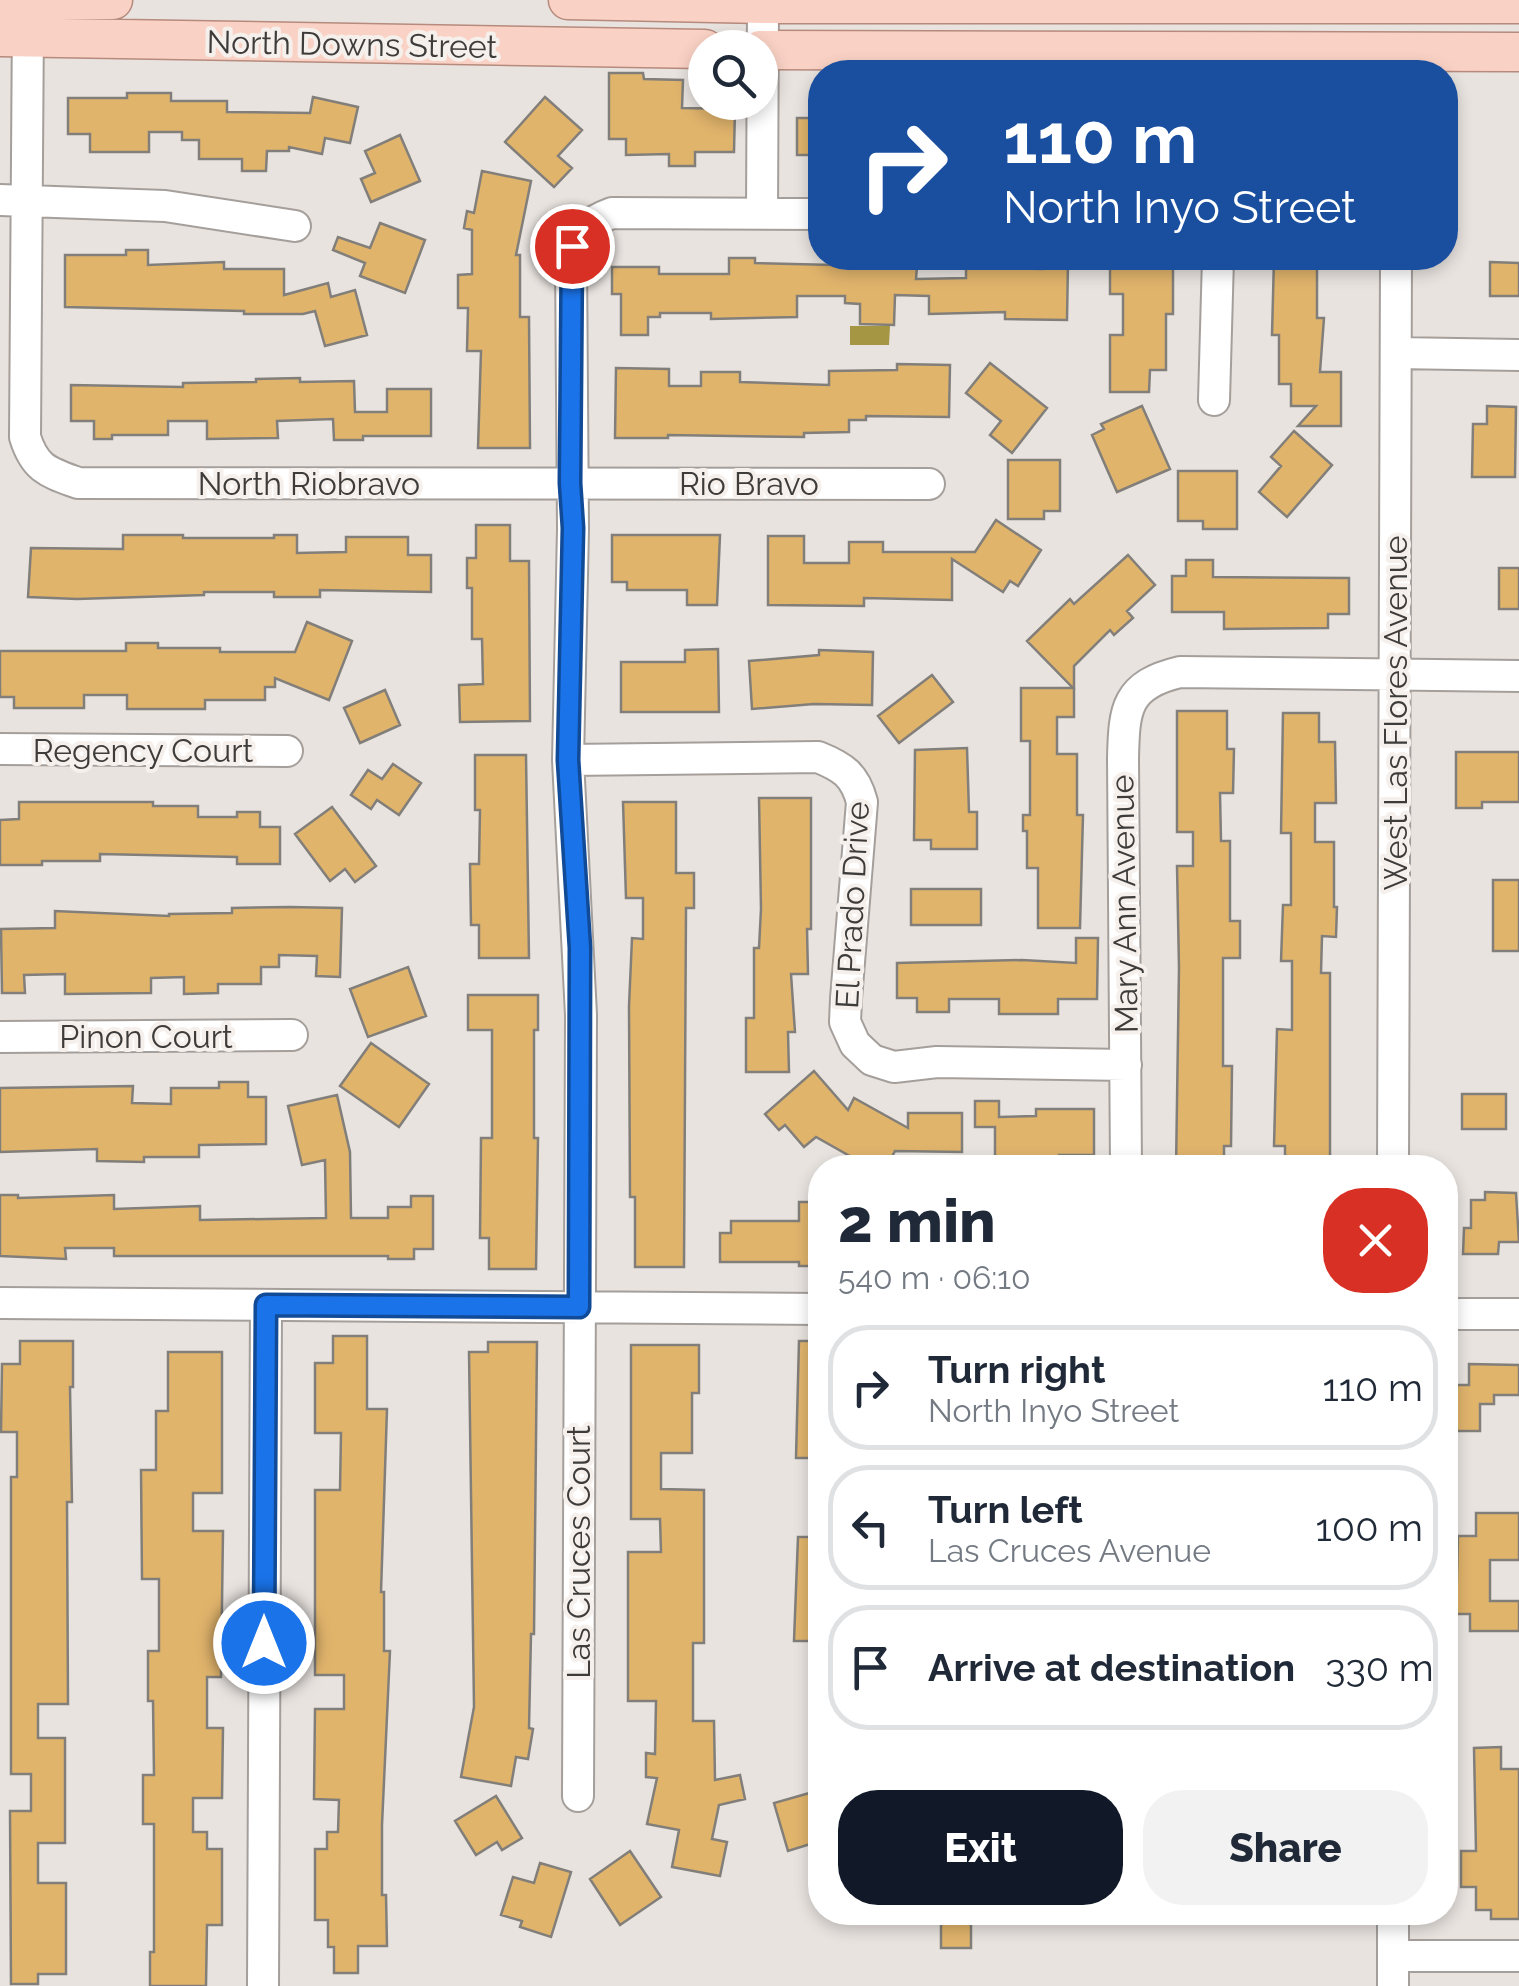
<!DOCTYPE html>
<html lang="en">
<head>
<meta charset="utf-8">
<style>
	:root { --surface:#fff; --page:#f2f2f3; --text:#1f2937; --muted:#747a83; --line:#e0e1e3; --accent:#111827 }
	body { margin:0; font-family:Raleway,sans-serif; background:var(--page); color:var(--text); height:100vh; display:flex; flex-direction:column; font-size:38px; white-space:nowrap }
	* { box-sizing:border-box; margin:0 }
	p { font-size:32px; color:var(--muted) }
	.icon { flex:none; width:55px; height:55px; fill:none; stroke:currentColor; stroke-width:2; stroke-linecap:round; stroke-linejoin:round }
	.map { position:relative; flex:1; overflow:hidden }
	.sheet { position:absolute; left:808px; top:1155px; width:650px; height:770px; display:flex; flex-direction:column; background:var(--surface); border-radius:40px; box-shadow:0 5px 15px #0003 }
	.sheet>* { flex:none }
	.top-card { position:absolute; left:808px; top:60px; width:650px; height:210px; border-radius:40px; box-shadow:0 5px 15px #0003; background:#1a4fa0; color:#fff; overflow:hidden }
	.tools { position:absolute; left:688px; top:30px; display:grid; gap:20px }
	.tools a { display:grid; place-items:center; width:90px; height:90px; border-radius:50%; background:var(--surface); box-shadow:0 5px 15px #0003; font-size:50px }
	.pin { position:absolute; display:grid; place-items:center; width:85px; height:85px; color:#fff; margin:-42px; border:5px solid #fff; border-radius:50%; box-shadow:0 2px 10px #0007 }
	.me { position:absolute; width:110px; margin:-55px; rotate:0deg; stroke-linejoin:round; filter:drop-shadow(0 0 8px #0008) }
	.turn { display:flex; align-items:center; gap:35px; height:210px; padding:0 30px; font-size:45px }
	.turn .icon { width:130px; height:130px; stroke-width:2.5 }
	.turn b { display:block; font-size:70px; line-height:85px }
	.round { display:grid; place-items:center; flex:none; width:105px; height:105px; border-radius:40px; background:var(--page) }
	.summary { display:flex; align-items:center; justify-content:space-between; height:170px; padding:0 30px }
	h1 { font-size:60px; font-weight:800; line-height:75px }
	.action { display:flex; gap:20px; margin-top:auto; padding:20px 30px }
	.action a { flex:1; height:115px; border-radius:40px; background:var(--accent); color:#fff; font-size:40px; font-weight:800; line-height:115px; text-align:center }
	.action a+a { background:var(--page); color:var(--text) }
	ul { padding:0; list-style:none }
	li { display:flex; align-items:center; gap:30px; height:125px; margin:0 20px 15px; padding:0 10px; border:5px solid var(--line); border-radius:40px }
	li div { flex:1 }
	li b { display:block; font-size:38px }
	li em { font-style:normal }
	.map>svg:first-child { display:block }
	.water { fill:#a59644 }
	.building { fill:#e1b46c; stroke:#827f7a; stroke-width:2.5 }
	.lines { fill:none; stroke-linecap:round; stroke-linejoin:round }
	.minor-casing { stroke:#a59f9b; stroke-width:34 }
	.major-casing { stroke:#b68a7c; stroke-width:41 }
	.minor { stroke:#fff; stroke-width:30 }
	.major { stroke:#fad2c5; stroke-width:38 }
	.route-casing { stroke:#114b97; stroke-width:25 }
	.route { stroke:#1a73e8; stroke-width:18 }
	.labels { text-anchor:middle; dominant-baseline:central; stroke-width:8; stroke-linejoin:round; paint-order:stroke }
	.street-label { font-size:32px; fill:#3e3c3a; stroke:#f6f0ec }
</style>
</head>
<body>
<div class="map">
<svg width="1519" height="1986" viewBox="0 0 1519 1986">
	<rect width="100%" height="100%" fill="#e8e3df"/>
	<path class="water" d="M 850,326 L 890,326 L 889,345 L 850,345 Z"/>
	<path class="building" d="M 609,73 L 643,73 L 644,79 L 683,80 L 682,108 L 735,109 L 734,152 L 695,152 L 695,166 L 669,166 L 669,154 L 626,155 L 626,139 L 609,139 Z
		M 127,93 L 171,93 L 171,101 L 227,101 L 227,112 L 310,113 L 313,97 L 358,107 L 350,143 L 325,138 L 322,154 L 289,147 L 289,151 L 267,151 L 266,171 L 242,171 L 242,159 L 199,159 L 199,140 L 182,140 L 182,132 L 149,132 L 149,152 L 90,152 L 90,134 L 68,134 L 68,98 L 127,98 Z
		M 545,97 L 582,130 L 558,156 L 572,168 L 554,187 L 505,142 Z
		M 797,118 L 820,118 L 820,155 L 797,155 Z
		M 400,135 L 420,181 L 371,202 L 361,179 L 375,173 L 365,151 Z
		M 482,171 L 531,181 L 516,255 L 520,255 L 520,317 L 529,317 L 530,448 L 478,448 L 481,351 L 467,351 L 468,308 L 458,308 L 458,275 L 472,274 L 472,230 L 464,228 L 467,211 L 474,213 Z
		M 380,223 L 425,240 L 405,293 L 360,276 L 365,263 L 333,250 L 338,237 L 370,248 Z
		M 126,250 L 148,250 L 148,265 L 224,262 L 224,269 L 284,269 L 284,295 L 328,283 L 331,297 L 355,290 L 367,335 L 325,346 L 315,311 L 303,314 L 244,314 L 244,311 L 65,307 L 65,255 L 126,255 Z
		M 729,258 L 755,258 L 755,263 L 917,267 L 916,279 L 966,278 L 966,259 L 990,258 L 990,268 L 1042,269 L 1042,261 L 1068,262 L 1067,320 L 1005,319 L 1005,312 L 929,314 L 929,296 L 895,295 L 894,325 L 860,324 L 860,304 L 845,303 L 845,296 L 797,296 L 797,317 L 711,319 L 711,313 L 660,313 L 660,317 L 648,317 L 648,335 L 621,335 L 621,294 L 612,294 L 612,267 L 659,267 L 659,274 L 729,274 Z
		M 1274,258 L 1317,258 L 1317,318 L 1324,318 L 1320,372 L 1341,372 L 1341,426 L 1298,426 L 1316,406 L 1291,406 L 1291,384 L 1279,384 L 1279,335 L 1272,335 Z
		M 1110,260 L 1173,260 L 1173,314 L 1166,314 L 1166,370 L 1150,370 L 1149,392 L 1110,392 L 1110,335 L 1123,335 L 1123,294 L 1110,294 Z
		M 1490,262 L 1519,263 L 1519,296 L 1490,296 Z
		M 990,363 L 1047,408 L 1012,453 L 990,435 L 1001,421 L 966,393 Z
		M 897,364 L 950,365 L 949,417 L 866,416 L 866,420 L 849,420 L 849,432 L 804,433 L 804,437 L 668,435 L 668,438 L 615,438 L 616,368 L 669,369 L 669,386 L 701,386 L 701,372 L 740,372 L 740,382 L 829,385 L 829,371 L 897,370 Z
		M 300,378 L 300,382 L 354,381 L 355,412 L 387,412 L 387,389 L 431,389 L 431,436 L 363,436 L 363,440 L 334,440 L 333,419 L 277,421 L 278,438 L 207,439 L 207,421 L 168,421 L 168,435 L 112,435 L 112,439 L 94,439 L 94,421 L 71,421 L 71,385 L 183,387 L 183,383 L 256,382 L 256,379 Z
		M 1142,406 L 1170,469 L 1117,492 L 1092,435 L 1104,429 L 1101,424 Z
		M 1487,406 L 1516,407 L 1515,477 L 1472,477 L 1473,424 L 1487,424 Z
		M 1294,431 L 1332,465 L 1287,517 L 1259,492 L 1281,466 L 1271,457 Z
		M 1008,460 L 1060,460 L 1060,511 L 1044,511 L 1044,519 L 1008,519 Z
		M 1178,471 L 1237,471 L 1237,529 L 1203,529 L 1203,521 L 1178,521 Z
		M 996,520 L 1041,550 L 1018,586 L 1010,581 L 1003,592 L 952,559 L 952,600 L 864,598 L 864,606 L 768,605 L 768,536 L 804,536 L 804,563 L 849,563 L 849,542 L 883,542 L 883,552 L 975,552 Z
		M 476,525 L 510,525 L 510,561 L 529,561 L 530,721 L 460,722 L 459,685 L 483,684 L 482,639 L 472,639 L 472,588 L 467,588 L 467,558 L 476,558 Z
		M 123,535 L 183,535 L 183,538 L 274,538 L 274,535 L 297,535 L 297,553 L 346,552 L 346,537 L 408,537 L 408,555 L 431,555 L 431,592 L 320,590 L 320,597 L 274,597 L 274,592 L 204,592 L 204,595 L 77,599 L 28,597 L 31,548 L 123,549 Z
		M 612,535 L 720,535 L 717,605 L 687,605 L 687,590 L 627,590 L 627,582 L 612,582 Z
		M 1128,555 L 1155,585 L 1127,611 L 1133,618 L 1114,635 L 1110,630 L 1074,666 L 1074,717 L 1057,717 L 1057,754 L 1077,754 L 1077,815 L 1083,815 L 1080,928 L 1038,928 L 1038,868 L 1027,868 L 1027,831 L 1023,831 L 1023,815 L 1030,815 L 1030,741 L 1021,741 L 1021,688 L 1073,688 L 1027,641 L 1070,599 L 1074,604 Z
		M 1186,560 L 1213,560 L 1213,577 L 1349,578 L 1349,614 L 1328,614 L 1328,628 L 1224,629 L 1224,612 L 1172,612 L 1172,576 L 1186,576 Z
		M 1499,568 L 1519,568 L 1519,609 L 1499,609 Z
		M 307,622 L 352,641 L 329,700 L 275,678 L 275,687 L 265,687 L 265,700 L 205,700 L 205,709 L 127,709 L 127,695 L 84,695 L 84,708 L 14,708 L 14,697 L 0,697 L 0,651 L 126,651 L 126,643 L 158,643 L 158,648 L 220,648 L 220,652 L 295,652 Z
		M 718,649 L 719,712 L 621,712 L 621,662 L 685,662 L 685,650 Z
		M 819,650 L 873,652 L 872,705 L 814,704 L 752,709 L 749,661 L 819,655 Z
		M 932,675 L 953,702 L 899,743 L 878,716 Z
		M 385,690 L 400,725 L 360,743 L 344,708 Z
		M 1177,711 L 1227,711 L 1227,749 L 1234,749 L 1233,793 L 1220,793 L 1221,841 L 1230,841 L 1230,921 L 1240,921 L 1240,958 L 1223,958 L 1223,1066 L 1232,1066 L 1231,1146 L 1224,1146 L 1224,1168 L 1176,1168 L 1179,968 L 1177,866 L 1193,866 L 1193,832 L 1177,832 Z
		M 1283,713 L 1319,713 L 1319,742 L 1335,742 L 1336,803 L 1315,803 L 1315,842 L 1334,842 L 1334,907 L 1337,907 L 1336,937 L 1322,936 L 1321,973 L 1330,973 L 1330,1168 L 1285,1168 L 1285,1146 L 1274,1146 L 1277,1029 L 1292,1030 L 1292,961 L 1281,961 L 1283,905 L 1291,905 L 1291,833 L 1281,833 Z
		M 967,748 L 969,812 L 977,812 L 977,849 L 931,849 L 931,840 L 914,840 L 915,750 Z
		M 1456,752 L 1519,752 L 1519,802 L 1482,802 L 1482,808 L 1456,808 Z
		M 475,755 L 526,755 L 529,958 L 479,958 L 479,925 L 471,925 L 470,864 L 479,864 L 480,810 L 475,810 Z
		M 393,764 L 421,783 L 399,815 L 377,800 L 371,809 L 351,795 L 368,770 L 382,779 Z
		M 759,798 L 811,798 L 811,929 L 807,929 L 808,974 L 791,974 L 795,1032 L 788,1032 L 789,1072 L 746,1072 L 746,1018 L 754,1018 L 754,948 L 759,948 L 761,909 Z
		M 19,802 L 153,802 L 153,806 L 198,806 L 198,817 L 237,817 L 237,812 L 260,812 L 260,827 L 280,827 L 280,864 L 237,864 L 237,857 L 100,854 L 100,861 L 42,861 L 42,865 L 0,865 L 0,820 L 19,819 Z
		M 623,802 L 676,802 L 676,873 L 694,873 L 694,908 L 686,908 L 684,1267 L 635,1267 L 635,1197 L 630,1197 L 629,1006 L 632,938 L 643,939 L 643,898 L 626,898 Z
		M 332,807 L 376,866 L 355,882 L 345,869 L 330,881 L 295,834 Z
		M 1493,880 L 1519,880 L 1519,951 L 1493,951 Z
		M 911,889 L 981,889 L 981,925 L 911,925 Z
		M 289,907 L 342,908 L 340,977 L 316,976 L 317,956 L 279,955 L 279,967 L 261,967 L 261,984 L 218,984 L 218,993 L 184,994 L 184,977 L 151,978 L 151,993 L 65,994 L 65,974 L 24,975 L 25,993 L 2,993 L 1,929 L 55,928 L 55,911 L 169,916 L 169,914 L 232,913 L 232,908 Z
		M 1076,938 L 1098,938 L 1097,999 L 1058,999 L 1058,1014 L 999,1014 L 999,999 L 949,999 L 949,1012 L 917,1012 L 917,998 L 897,998 L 897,963 L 1022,960 L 1076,963 Z
		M 408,967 L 426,1016 L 368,1037 L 350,989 Z
		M 468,995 L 538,995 L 538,1030 L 534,1030 L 534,1138 L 538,1138 L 536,1269 L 489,1269 L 489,1238 L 480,1238 L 481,1138 L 492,1138 L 492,1030 L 468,1030 Z
		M 371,1043 L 429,1084 L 399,1127 L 340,1086 Z
		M 814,1071 L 848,1110 L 854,1098 L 908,1128 L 908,1113 L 962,1113 L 962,1152 L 895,1151 L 886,1168 L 871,1168 L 816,1137 L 804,1147 L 785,1125 L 779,1130 L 765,1114 Z
		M 219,1082 L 248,1082 L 248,1097 L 266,1097 L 266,1144 L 199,1145 L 199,1157 L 144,1157 L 144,1162 L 97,1161 L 97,1149 L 0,1152 L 0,1088 L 133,1086 L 132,1103 L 171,1104 L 171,1088 L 219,1088 Z
		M 1462,1094 L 1506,1094 L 1506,1129 L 1462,1129 Z
		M 337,1095 L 350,1152 L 351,1218 L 388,1218 L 388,1207 L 411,1207 L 411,1196 L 433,1196 L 433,1249 L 414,1249 L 414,1259 L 388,1259 L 388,1256 L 114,1256 L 114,1248 L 65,1248 L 66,1259 L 0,1256 L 0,1195 L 18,1195 L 18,1198 L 114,1195 L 114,1209 L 200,1206 L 200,1220 L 326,1218 L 325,1160 L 302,1165 L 288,1106 Z
		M 975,1101 L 999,1101 L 999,1117 L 1036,1116 L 1036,1109 L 1094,1109 L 1094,1155 L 1059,1155 L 1059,1164 L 995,1163 L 995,1127 L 975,1127 Z
		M 1485,1192 L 1516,1193 L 1519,1242 L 1499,1242 L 1498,1254 L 1463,1254 L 1464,1228 L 1471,1228 L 1471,1200 L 1485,1200 Z
		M 799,1202 L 820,1202 L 820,1266 L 799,1266 L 799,1262 L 720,1262 L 720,1233 L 731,1233 L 731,1221 L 799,1221 Z
		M 333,1336 L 367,1336 L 367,1409 L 387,1409 L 381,1592 L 384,1592 L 384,1651 L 390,1651 L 382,1825 L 382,1895 L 386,1895 L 387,1946 L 358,1946 L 358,1973 L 334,1973 L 334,1947 L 328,1947 L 328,1920 L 315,1920 L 315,1849 L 327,1849 L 327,1832 L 338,1832 L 339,1800 L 314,1799 L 315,1709 L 344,1709 L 344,1675 L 315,1675 L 315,1490 L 340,1490 L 341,1433 L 315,1433 L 315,1363 L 333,1363 Z
		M 20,1341 L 73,1341 L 73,1387 L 70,1387 L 72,1502 L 67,1502 L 68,1704 L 38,1704 L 38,1738 L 65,1738 L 65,1843 L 38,1843 L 38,1883 L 66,1883 L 66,1974 L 38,1974 L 38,1984 L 11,1984 L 10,1811 L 31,1811 L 31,1774 L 11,1774 L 11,1477 L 17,1477 L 17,1432 L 1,1432 L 2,1364 L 20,1364 Z
		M 799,1341 L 820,1341 L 820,1458 L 796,1458 Z
		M 488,1342 L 537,1342 L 534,1634 L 531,1634 L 529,1728 L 533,1729 L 528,1759 L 516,1757 L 511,1786 L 461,1777 L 474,1707 L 469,1352 L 488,1352 Z
		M 631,1345 L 699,1345 L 699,1393 L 692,1393 L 692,1453 L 661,1453 L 661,1489 L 704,1490 L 704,1643 L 693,1643 L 693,1721 L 714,1721 L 715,1780 L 740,1775 L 745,1799 L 719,1805 L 712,1839 L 727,1842 L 720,1876 L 672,1867 L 679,1830 L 647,1824 L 657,1778 L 646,1777 L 646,1753 L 655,1754 L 656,1701 L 628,1701 L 628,1552 L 661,1552 L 660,1519 L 631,1519 Z
		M 168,1352 L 222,1352 L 222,1493 L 193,1493 L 193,1531 L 223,1531 L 221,1677 L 207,1677 L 207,1728 L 223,1728 L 222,1798 L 193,1798 L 193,1832 L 207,1832 L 207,1849 L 222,1849 L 222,1925 L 207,1925 L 206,1986 L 150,1986 L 150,1952 L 154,1952 L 154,1824 L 143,1824 L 143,1775 L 154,1775 L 153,1701 L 148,1701 L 148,1651 L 159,1651 L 159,1579 L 142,1579 L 141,1470 L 156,1470 L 156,1411 L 168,1411 Z
		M 1469,1364 L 1519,1365 L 1519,1395 L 1494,1395 L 1494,1404 L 1480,1404 L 1480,1431 L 1450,1431 L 1450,1385 L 1469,1385 Z
		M 1476,1513 L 1519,1513 L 1519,1560 L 1490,1560 L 1490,1601 L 1519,1601 L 1519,1631 L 1470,1631 L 1470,1614 L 1456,1614 L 1458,1536 L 1476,1536 Z
		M 798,1537 L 820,1537 L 820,1641 L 794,1641 Z
		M 1501,1747 L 1501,1769 L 1519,1769 L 1519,1919 L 1491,1919 L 1491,1910 L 1476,1910 L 1476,1887 L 1461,1887 L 1461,1851 L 1476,1851 L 1474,1748 Z
		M 820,1790 L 820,1841 L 788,1851 L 774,1803 Z
		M 496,1796 L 522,1838 L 502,1850 L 497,1842 L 476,1855 L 455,1821 Z
		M 630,1851 L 661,1897 L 620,1925 L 590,1879 Z
		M 540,1863 L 571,1872 L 551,1937 L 520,1927 L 522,1921 L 501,1915 L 513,1877 L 534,1883 Z
		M 941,1912 L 971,1912 L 971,1948 L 941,1948 Z"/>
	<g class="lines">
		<defs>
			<path id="minor" d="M 28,18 L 25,437 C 35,469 48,472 78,483 L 929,484
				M 0,200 L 165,206 L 295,226
				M 762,213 L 763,4
				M 1396,353 L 1519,355
				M 1214,400 L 1218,258
				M 0,749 L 287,751
				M 568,760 L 818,757 C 843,767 855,775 862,802 L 846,999 L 845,1022 L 855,1044 L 872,1060 L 894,1067 L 937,1062 L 1126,1065
				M 0,1037 L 292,1035
				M 1126,1168 L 1123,759 C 1124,708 1126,685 1180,672 L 1519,676
				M 1393,1168 L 1396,258
				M 0,1303 L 820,1309
				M 1445,1314 L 1519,1314
				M 578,1796 L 581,1015 L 568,760 L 573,529 L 571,257 C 575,232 590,221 612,213 L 820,214
				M 1394,1956 L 1519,1956
				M 263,1986 L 266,1305
				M 1393,1986 L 1393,1912"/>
			<path id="major" d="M 0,0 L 113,0
				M 568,0 L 763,4 L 1519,4
				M 0,37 L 705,49
				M 760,50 L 1519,52"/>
		</defs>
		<use href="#minor" class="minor-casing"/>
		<use href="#major" class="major-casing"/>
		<use href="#minor" class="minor"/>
		<use href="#major" class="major"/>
	</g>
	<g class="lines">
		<defs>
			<path id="route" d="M 264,1643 L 266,1305 L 579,1307 L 580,948 L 568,760 L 573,528 L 570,483 L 572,246"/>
		</defs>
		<use href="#route" class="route-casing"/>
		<use href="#route" class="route"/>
	</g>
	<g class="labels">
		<g class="street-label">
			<text transform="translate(352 44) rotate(1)">North Downs Street</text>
			<text x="309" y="483">North Riobravo</text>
			<text x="749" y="483">Rio Bravo</text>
			<text transform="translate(1395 713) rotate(-90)">West Las Flores Avenue</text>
			<text x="143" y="750">Regency Court</text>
			<text transform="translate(1124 904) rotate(-91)">Mary Ann Avenue</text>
			<text transform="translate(852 905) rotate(-87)">El Prado Drive</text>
			<text x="146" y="1036">Pinon Court</text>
			<text transform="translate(578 1552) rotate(-90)">Las Cruces Court</text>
		</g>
	</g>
</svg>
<div class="tools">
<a><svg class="icon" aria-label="search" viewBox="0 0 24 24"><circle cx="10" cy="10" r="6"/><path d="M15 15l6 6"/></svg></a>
</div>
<div class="pin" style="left:572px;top:246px;background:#d93025"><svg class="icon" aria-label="arrive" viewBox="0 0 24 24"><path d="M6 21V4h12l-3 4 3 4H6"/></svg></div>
<svg class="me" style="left:264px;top:1643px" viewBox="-20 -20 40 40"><circle r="17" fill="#1a73e8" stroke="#fff" stroke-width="3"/><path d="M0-11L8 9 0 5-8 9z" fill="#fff"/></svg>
<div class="top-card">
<div class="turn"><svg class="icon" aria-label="right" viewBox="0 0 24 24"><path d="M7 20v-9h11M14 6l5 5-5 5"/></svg><div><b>110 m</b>North Inyo Street</div></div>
</div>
<section class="sheet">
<div class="summary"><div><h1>2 min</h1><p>540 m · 06:10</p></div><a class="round" style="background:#d93025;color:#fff"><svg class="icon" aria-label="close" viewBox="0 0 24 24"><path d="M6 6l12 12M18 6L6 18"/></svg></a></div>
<ul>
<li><svg class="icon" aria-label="right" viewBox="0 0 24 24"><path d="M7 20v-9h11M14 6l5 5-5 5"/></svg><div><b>Turn right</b><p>North Inyo Street</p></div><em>110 m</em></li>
<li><svg class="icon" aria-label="left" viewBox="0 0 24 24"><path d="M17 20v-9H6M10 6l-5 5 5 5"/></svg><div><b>Turn left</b><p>Las Cruces Avenue</p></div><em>100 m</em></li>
<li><svg class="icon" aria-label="arrive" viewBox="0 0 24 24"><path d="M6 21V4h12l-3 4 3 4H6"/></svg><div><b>Arrive at destination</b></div><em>330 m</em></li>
</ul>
<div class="action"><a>Exit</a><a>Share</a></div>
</section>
</div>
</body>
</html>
